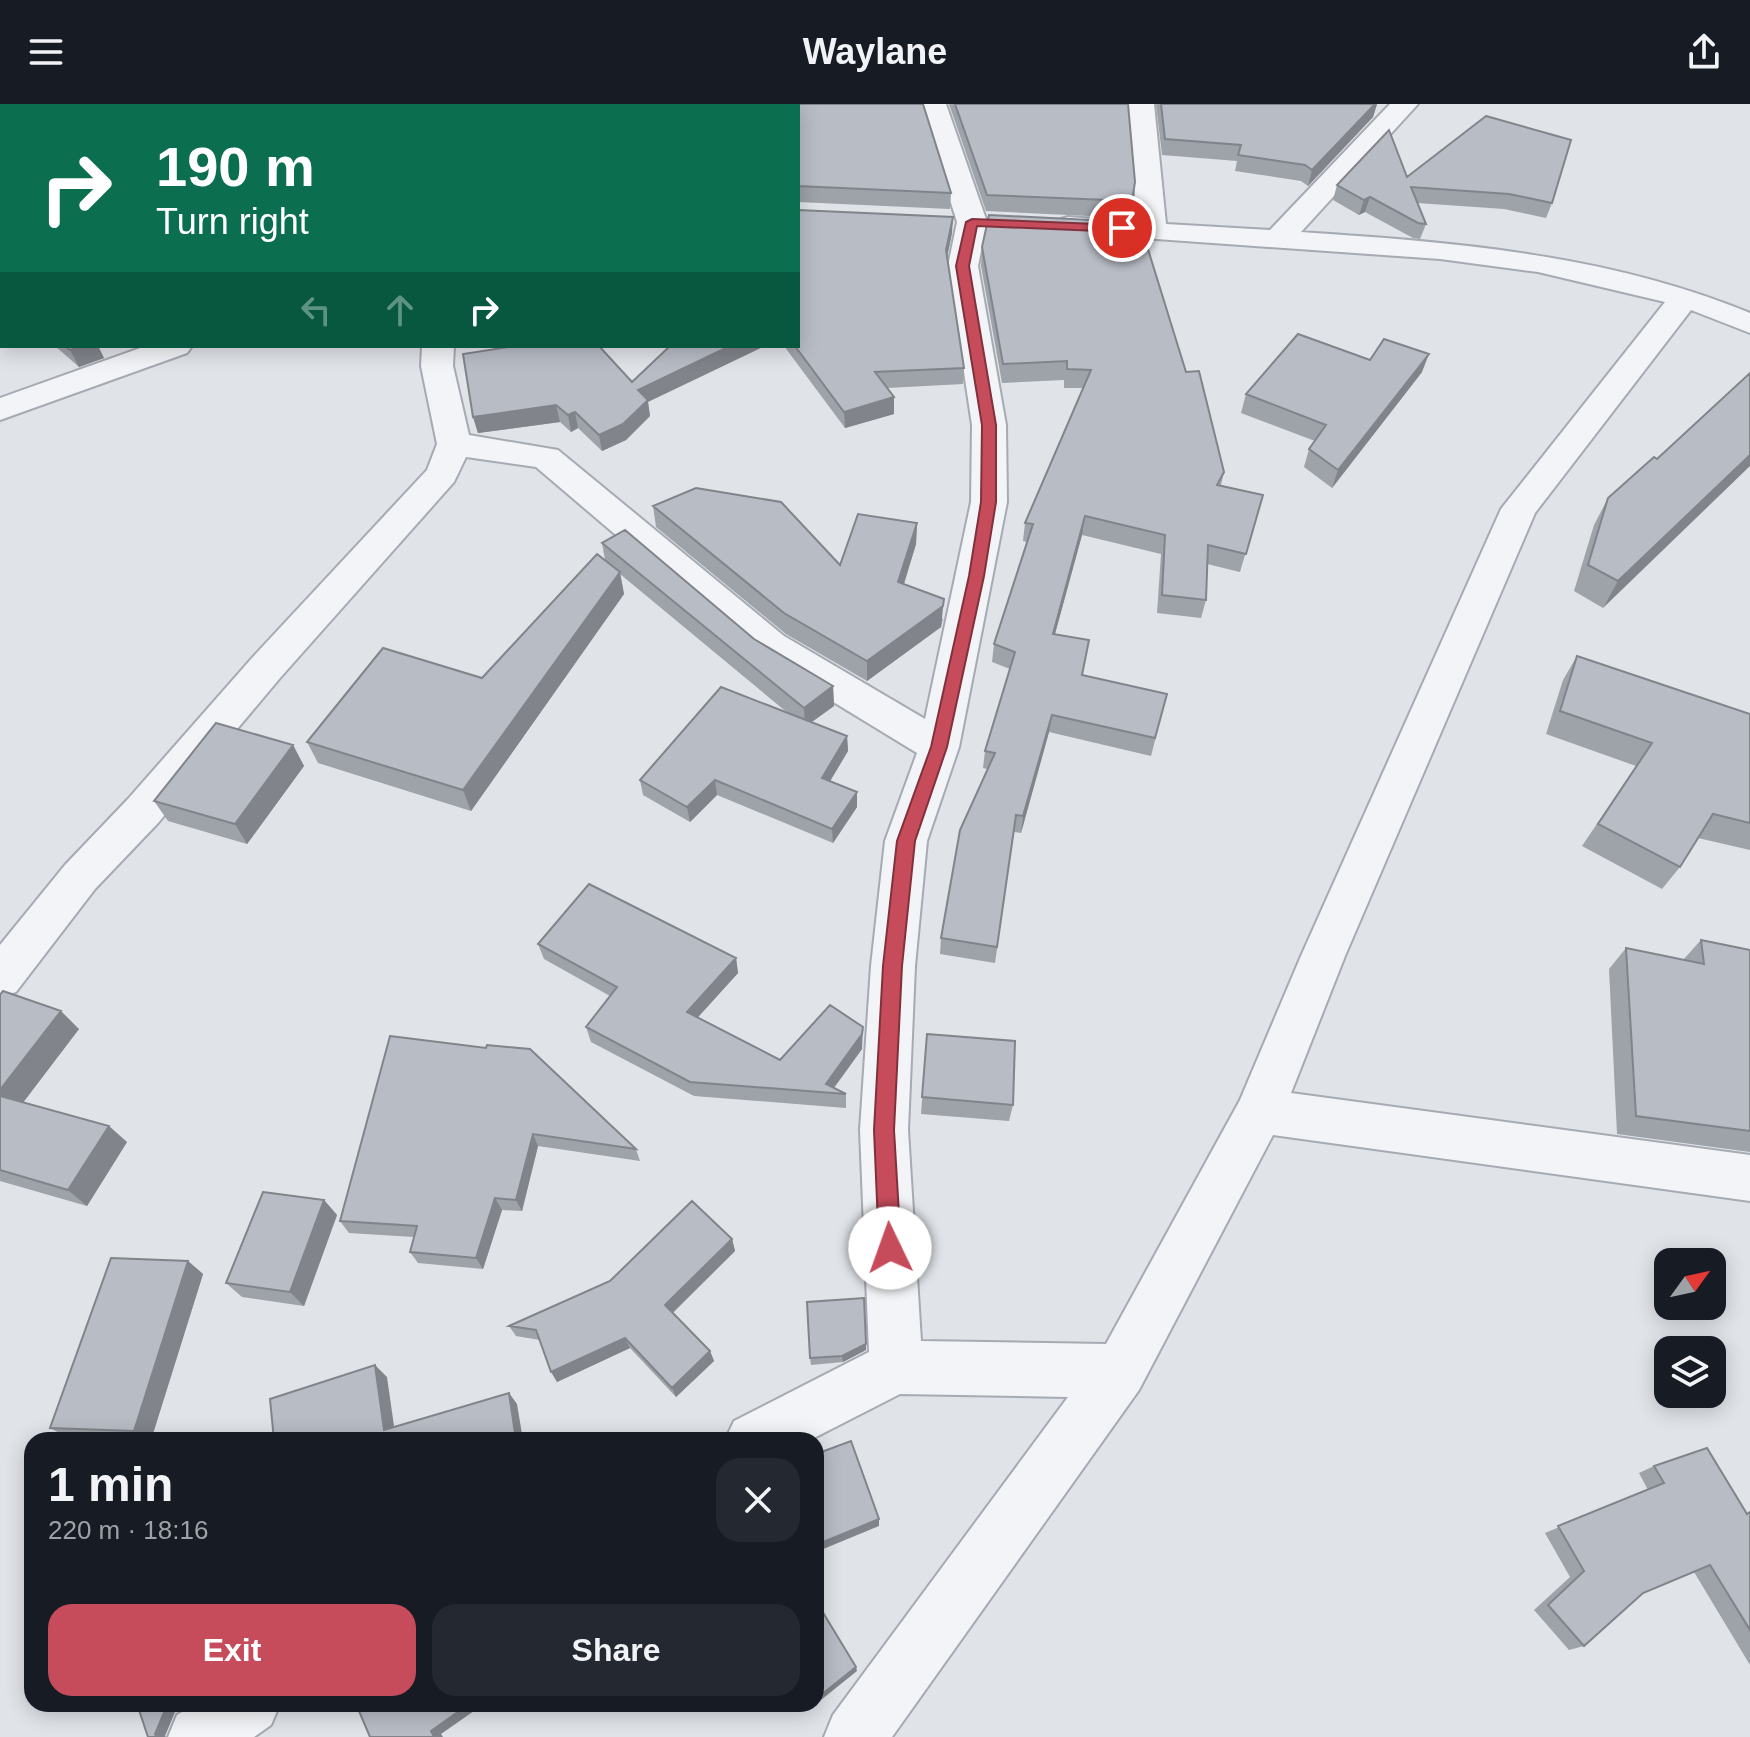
<!DOCTYPE html>
<html lang="en">
<head>
<meta charset="utf-8">
<style>
	:root { --surface:#171b24; --page:#242831; --text:#f1f3f6; --muted:#9ea1a6; --accent:#c64c5c }
	body { margin:0; font-family:Helvetica,sans-serif; background:var(--page); color:var(--text); height:100vh; display:flex; flex-direction:column; font-size:30px; white-space:nowrap }
	* { box-sizing:border-box; margin:0 }
	p { font-size:26px; color:var(--muted) }
	.icon { flex:none; width:44px; height:44px; fill:none; stroke:currentColor; stroke-width:2; stroke-linecap:round; stroke-linejoin:round }
	.map { position:relative; flex:1; overflow:hidden }
	.sheet { position:absolute; left:24px; top:1328px; width:800px; height:280px; display:flex; flex-direction:column; background:var(--surface); border-radius:24px; box-shadow:0 4px 20px #0003 }
	.sheet>* { flex:none }
	.top-card { position:absolute; left:0px; top:0px; width:800px; height:244px; box-shadow:0 4px 20px #0003; background:#0b6e4f; color:#fff; overflow:hidden }
	.needle { width:52px; rotate:57deg }
	.buttons { position:absolute; left:1654px; top:1144px; display:grid; gap:16px }
	.buttons a { display:grid; place-items:center; width:72px; height:72px; border-radius:16px; background:var(--surface); box-shadow:0 4px 20px #0003; font-size:40px }
	.pin { position:absolute; display:grid; place-items:center; width:68px; height:68px; color:#fff; margin:-34px; border:4px solid #fff; border-radius:50%; box-shadow:0 2px 8px #0007 }
	.me { position:absolute; width:88px; margin:-44px; rotate:357deg; stroke-linejoin:round; filter:drop-shadow(0 0 6px #0008) }
	.turn { display:flex; align-items:center; gap:28px; height:168px; padding:0 24px; font-size:36px }
	.turn .icon { width:104px; height:104px; stroke-width:2.5 }
	.turn b { display:block; font-size:56px; line-height:68px }
	.lanes { display:flex; align-items:center; height:76px; padding:0 24px; background:#0003; justify-content:center; gap:40px; direction:ltr }
	.lanes .off { opacity:.35 }
	.round { display:grid; place-items:center; flex:none; width:84px; height:84px; border-radius:24px; background:var(--page) }
	.headline { display:flex; align-items:center; justify-content:space-between; height:136px; padding:0 24px }
	h1 { font-size:48px; font-weight:700; line-height:60px }
	.button { display:flex; gap:16px; margin-top:auto; padding:16px 24px }
	.button a { flex:1; height:92px; border-radius:24px; background:var(--accent); color:#fff; font-size:32px; font-weight:700; line-height:92px; text-align:center }
	.button a+a { background:var(--page); color:var(--text) }
	header { display:flex; justify-content:space-between; align-items:center; height:104px; padding:0 24px; background:var(--surface); font-size:36px; font-weight:700 }
	.map>svg:first-child { display:block }
	.lines { fill:none; stroke-linecap:round; stroke-linejoin:round }
	.minor-casing { stroke:#a6aab2; stroke-width:4 }
	.minor { fill:#f3f4f7; fill-rule:evenodd }
	.wall { fill:#9ea2a9 }
	.shaded-wall { fill:#81848a }
	.building { fill:#b8bcc5; stroke:#81848a; stroke-width:2 }
	.route { fill:#c64c5c; stroke:#81313c; stroke-width:2 }
</style>
</head>
<body>
<header><svg class="icon" aria-label="menu" viewBox="0 0 24 24"><path d="M4 6h16M4 12h16M4 18h16"/></svg>Waylane<svg class="icon" aria-label="share" viewBox="0 0 24 24"><path d="M12 15V3M7 8l5-5 5 5M5 13v7h14v-7"/></svg></header>
<div class="map">
<svg width="1750" height="1633" viewBox="0 0 1750 1633">
	<rect width="100%" height="100%" fill="#e0e3e8"/>
	<g class="lines">
		<defs>
			<path id="minor" d="M 221,0 L 250,0 L 251,2 L 222,2 Z
				M 920,0 L 946,0 L 987,118 L 978,162 L 1006,321 L 1007,398 L 959,643 L 927,737 L 915,862 L 908,1026 L 921,1237 L 1106,1240 L 1240,996 L 1301,852 L 1501,405 L 1665,198 L 1538,168 L 1440,155 L 1058,128 L 1053,122 L 1058,116 L 1068,113 L 1137,118 L 1128,0 L 1154,0 L 1166,120 L 1270,126 L 1390,0 L 1418,0 L 1301,128 C 1453,138 1607,150 1750,209 L 1750,229 L 1691,206 L 1535,409 L 1345,852 L 1291,989 L 1750,1051 L 1750,1097 L 1273,1031 L 1139,1286 L 892,1633 L 824,1633 L 833,1611 L 1068,1293 L 900,1290 L 810,1336 L 725,1336 L 734,1317 L 869,1248 L 860,1026 L 871,862 L 885,737 L 917,649 L 758,552 L 536,363 L 466,353 L 454,378 L 280,574 L 158,719 L 95,785 L 16,888 L 0,893 L 0,841 L 65,761 L 128,695 L 252,554 L 427,366 L 437,340 L 421,262 L 422,242 L 454,242 L 453,262 L 469,331 L 558,346 L 784,532 L 925,615 L 971,398 L 972,321 L 948,162 L 957,118 Z
				M 146,242 L 192,242 L 187,249 L 0,316 L 0,294 Z
				M 195,1600 L 280,1600 L 271,1621 L 254,1633 L 168,1633 L 177,1611 Z"/>
		</defs>
		<use href="#minor" class="minor-casing"/>
		<use href="#minor" class="minor"/>
	</g>
	<path class="wall" d="M 721,0 L 923,0 L 951,89 L 950,105 L 798,98 L 798,2 L 722,2 Z
		M 949,0 L 1128,0 L 1135,78 L 1130,114 L 986,107 Z
		M 1156,0 L 1377,0 L 1373,13 L 1308,82 L 1301,77 L 1235,67 L 1237,57 L 1162,51 Z
		M 1571,36 L 1552,99 L 1546,114 L 1504,105 L 1417,99 L 1426,120 L 1420,135 L 1413,134 L 1365,108 L 1359,111 L 1333,96 L 1337,81 L 1407,73 Z
		M 952,129 L 947,154 L 964,264 L 963,280 L 887,284 L 894,310 L 845,324 L 784,242 L 798,242 Z
		M 982,143 L 1127,143 L 1186,268 L 1224,368 L 1221,381 L 1263,391 L 1240,468 L 1207,460 L 1206,496 L 1201,514 L 1157,509 L 1161,450 L 1082,431 L 1055,530 L 1083,571 L 1167,590 L 1151,652 L 1049,628 L 1021,729 L 1014,728 L 995,859 L 940,850 L 941,834 L 987,665 L 983,664 L 985,647 L 1010,565 L 992,558 L 994,540 L 1027,438 L 1023,437 L 1025,419 L 1083,284 L 1064,284 L 1064,276 L 1002,279 L 981,162 Z
		M 55,242 L 98,242 L 104,254 L 79,263 Z
		M 515,242 L 648,298 L 650,312 L 626,336 L 602,347 L 578,324 L 571,328 L 560,318 L 478,329 L 473,313 Z
		M 1422,268 L 1332,384 L 1304,363 L 1309,345 L 1315,337 L 1241,309 L 1246,290 Z
		M 1750,269 L 1603,504 L 1574,487 L 1594,421 L 1608,394 L 1657,355 Z
		M 653,402 L 840,461 L 917,419 L 916,440 L 904,480 L 943,515 L 941,523 L 867,577 L 786,530 L 656,423 Z
		M 602,439 L 754,535 L 833,582 L 834,602 L 811,618 L 847,632 L 848,647 L 830,677 L 857,688 L 857,703 L 833,739 L 717,691 L 690,718 L 643,691 L 640,676 L 789,610 L 620,470 L 624,490 L 471,707 L 318,659 L 307,638 L 482,574 L 605,456 Z
		M 1577,552 L 1750,610 L 1750,746 L 1698,734 L 1680,763 L 1662,785 L 1582,742 L 1636,662 L 1546,630 L 1563,576 Z
		M 293,641 L 304,662 L 247,740 L 168,717 L 154,697 Z
		M 1701,836 L 1750,846 L 1750,1048 L 1617,1030 L 1609,865 L 1626,844 L 1683,856 Z
		M 538,840 L 736,854 L 738,869 L 698,913 L 780,956 L 862,945 L 834,984 L 846,990 L 846,1004 L 694,992 L 591,938 L 586,923 L 610,892 L 544,855 Z
		M 0,891 L 79,925 L 23,998 L 127,1038 L 87,1102 L 0,1077 Z
		M 927,930 L 1013,1001 L 1009,1017 L 921,1010 Z
		M 390,932 L 636,1045 L 640,1057 L 538,1042 L 522,1107 L 502,1106 L 483,1165 L 418,1159 L 410,1148 L 414,1133 L 349,1129 L 340,1117 Z
		M 324,1096 L 337,1111 L 304,1202 L 242,1193 L 226,1179 Z
		M 732,1135 L 735,1147 L 673,1209 L 710,1247 L 714,1257 L 676,1293 L 630,1244 L 557,1278 L 540,1236 L 516,1232 L 509,1222 Z
		M 188,1157 L 203,1170 L 151,1336 L 69,1334 L 50,1324 Z
		M 866,1246 L 843,1258 L 811,1261 L 810,1254 Z
		M 1654,1362 L 1747,1410 L 1750,1408 L 1750,1561 L 1694,1468 L 1643,1489 L 1584,1542 L 1569,1546 L 1534,1506 L 1570,1473 L 1545,1429 L 1648,1386 L 1639,1369 Z"/>
	<path class="shaded-wall" d="M 1375,0 L 1377,0 L 1373,13 L 1308,82 L 1312,66 Z
		M 1370,93 L 1365,108 L 1359,111 L 1364,96 Z
		M 953,113 L 952,129 L 945,162 L 946,146 Z
		M 83,242 L 98,242 L 104,254 L 79,263 L 70,246 Z
		M 730,242 L 765,242 L 648,298 L 650,312 L 626,336 L 602,347 L 599,331 L 638,286 Z
		M 1429,250 L 1422,268 L 1332,384 L 1338,366 Z
		M 894,293 L 894,310 L 845,324 L 844,308 Z
		M 556,301 L 560,318 L 478,329 L 473,313 Z
		M 575,308 L 578,324 L 571,328 L 568,311 Z
		M 1750,351 L 1750,362 L 1603,504 L 1618,477 Z
		M 1085,412 L 1082,431 L 1050,548 L 1053,530 Z
		M 917,419 L 916,440 L 898,499 L 898,478 Z
		M 620,468 L 624,490 L 471,707 L 463,686 Z
		M 944,495 L 941,523 L 867,577 L 867,557 Z
		M 833,582 L 834,602 L 805,623 L 804,604 Z
		M 1052,611 L 1049,628 L 1021,729 L 1023,712 Z
		M 847,632 L 848,647 L 823,689 L 822,674 Z
		M 293,641 L 304,662 L 247,740 L 235,720 Z
		M 715,676 L 717,691 L 690,718 L 687,703 Z
		M 857,688 L 857,703 L 833,739 L 832,725 Z
		M 736,854 L 738,869 L 690,922 L 687,908 Z
		M 61,907 L 79,925 L 16,1008 L 0,994 L 0,986 Z
		M 863,923 L 862,945 L 830,989 L 826,980 Z
		M 109,1022 L 127,1038 L 87,1102 L 68,1086 Z
		M 533,1030 L 538,1042 L 522,1107 L 516,1096 Z
		M 495,1094 L 502,1106 L 483,1165 L 476,1154 Z
		M 324,1096 L 337,1111 L 304,1202 L 290,1188 Z
		M 732,1135 L 735,1147 L 669,1212 L 665,1201 Z
		M 188,1157 L 203,1170 L 151,1336 L 150,1336 L 134,1327 Z
		M 625,1234 L 630,1244 L 557,1278 L 551,1268 Z
		M 866,1240 L 866,1246 L 843,1258 L 842,1252 Z
		M 710,1247 L 714,1257 L 676,1293 L 672,1284 Z
		M 375,1261 L 387,1273 L 396,1336 L 384,1326 Z
		M 509,1289 L 517,1300 L 523,1336 L 516,1336 Z
		M 312,1331 L 318,1336 L 296,1336 Z
		M 879,1415 L 879,1422 L 816,1448 L 816,1441 Z
		M 856,1563 L 857,1567 L 816,1600 L 816,1595 Z
		M 176,1600 L 190,1600 L 175,1608 L 165,1632 L 166,1633 L 156,1633 L 155,1630 L 165,1606 Z
		M 469,1600 L 484,1600 L 441,1630 L 443,1633 L 434,1633 L 431,1627 Z"/>
	<path class="building" d="M 0,0 L 190,0 L 191,2 L 2,2 L 2,187 L 0,185 Z
		M 473,0 L 479,0 L 487,2 L 466,2 Z
		M 538,0 L 617,0 L 617,2 L 537,2 Z
		M 726,0 L 923,0 L 951,89 L 798,82 L 798,2 L 727,2 Z
		M 955,0 L 1128,0 L 1135,78 L 1132,97 L 987,91 Z
		M 1161,0 L 1375,0 L 1312,66 L 1305,61 L 1238,51 L 1241,41 L 1165,35 Z
		M 1486,12 L 1571,36 L 1552,99 L 1509,90 L 1411,83 L 1426,120 L 1418,119 L 1370,93 L 1364,96 L 1337,81 L 1389,26 L 1407,73 Z
		M 798,106 L 953,113 L 946,146 L 964,264 L 875,268 L 894,293 L 844,308 L 795,242 L 798,242 Z
		M 989,111 L 1130,118 L 1127,143 L 1147,142 L 1186,268 L 1199,267 L 1224,368 L 1217,381 L 1263,391 L 1246,450 L 1208,441 L 1206,496 L 1162,491 L 1165,431 L 1085,412 L 1053,530 L 1089,536 L 1082,571 L 1167,590 L 1155,634 L 1052,611 L 1023,712 L 1016,711 L 997,843 L 941,834 L 960,726 L 995,649 L 985,647 L 1015,548 L 994,540 L 1033,420 L 1025,419 L 1091,266 L 1067,265 L 1067,257 L 1003,260 L 982,143 Z
		M 1298,230 L 1370,256 L 1384,235 L 1429,250 L 1338,366 L 1309,345 L 1326,321 L 1246,290 Z
		M 65,242 L 83,242 L 70,246 Z
		M 515,242 L 599,242 L 632,278 L 670,242 L 730,242 L 638,286 L 648,296 L 623,320 L 599,331 L 575,308 L 568,311 L 556,301 L 473,313 L 463,250 Z
		M 1750,269 L 1750,351 L 1618,477 L 1588,461 L 1608,394 L 1654,353 L 1657,355 Z
		M 696,384 L 781,398 L 840,461 L 858,410 L 917,419 L 898,478 L 944,495 L 943,502 L 867,557 L 784,509 L 653,402 Z
		M 625,426 L 754,535 L 833,582 L 804,604 L 602,439 Z
		M 597,450 L 620,468 L 463,686 L 307,638 L 383,544 L 482,574 Z
		M 1577,552 L 1750,610 L 1750,719 L 1713,710 L 1680,763 L 1598,720 L 1652,639 L 1560,607 Z
		M 721,583 L 847,632 L 822,674 L 857,688 L 832,725 L 715,676 L 687,703 L 640,676 Z
		M 216,619 L 293,641 L 235,720 L 154,697 Z
		M 589,780 L 736,854 L 687,908 L 780,956 L 830,901 L 863,923 L 862,930 L 826,980 L 846,990 L 690,978 L 586,923 L 617,883 L 538,840 Z
		M 1701,836 L 1750,846 L 1750,1027 L 1636,1012 L 1626,844 L 1704,860 Z
		M 3,887 L 61,907 L 0,986 L 0,891 Z
		M 927,930 L 1015,937 L 1013,1001 L 922,993 Z
		M 390,932 L 486,944 L 487,941 L 530,945 L 636,1045 L 533,1030 L 516,1096 L 495,1094 L 476,1154 L 410,1148 L 417,1122 L 340,1117 Z
		M 0,992 L 109,1022 L 68,1086 L 0,1066 Z
		M 263,1088 L 324,1096 L 290,1188 L 226,1179 Z
		M 692,1097 L 732,1135 L 665,1201 L 710,1247 L 672,1284 L 625,1234 L 551,1268 L 536,1226 L 509,1222 L 610,1177 Z
		M 111,1154 L 188,1157 L 134,1327 L 50,1324 Z
		M 864,1194 L 866,1240 L 842,1252 L 810,1254 L 807,1198 Z
		M 375,1261 L 384,1326 L 509,1289 L 516,1336 L 312,1336 L 312,1331 L 296,1336 L 274,1336 L 270,1295 Z
		M 851,1337 L 879,1415 L 816,1441 L 816,1350 Z
		M 1707,1344 L 1747,1410 L 1750,1408 L 1750,1526 L 1710,1461 L 1643,1489 L 1584,1542 L 1548,1501 L 1584,1467 L 1558,1422 L 1664,1379 L 1654,1362 Z
		M 816,1497 L 856,1563 L 816,1595 Z
		M 137,1600 L 176,1600 L 165,1606 L 155,1630 L 156,1633 L 148,1633 Z
		M 356,1600 L 469,1600 L 431,1627 L 434,1633 L 370,1633 Z"/>
	<path class="route" d="M 972,115 L 1122,121 L 1128,124 L 1122,128 L 977,122 L 969,162 L 996,321 L 996,398 L 984,472 L 947,643 L 915,737 L 902,862 L 894,1026 L 901,1144 L 897,1151 L 890,1154 L 883,1151 L 879,1144 L 874,1026 L 883,862 L 897,737 L 931,643 L 969,472 L 981,398 L 982,321 L 956,162 L 966,118 Z"/>
</svg>
<div class="buttons">
<a><svg class="needle" viewBox="-14 -14 28 28"><path d="M0-13l5 13h-10z" fill="#e53935"/><path d="M0 13l5-13h-10z" fill="#9ea1a6"/></svg></a>
<a><svg class="icon" aria-label="layers" viewBox="0 0 24 24"><path d="M12 4l9 5-9 5-9-5zM3 14l9 5 9-5"/></svg></a>
</div>
<div class="pin" style="left:1122px;top:124px;background:#d93025"><svg class="icon" aria-label="arrive" viewBox="0 0 24 24"><path d="M6 21V4h12l-3 4 3 4H6"/></svg></div>
<svg class="me" style="left:890px;top:1144px" viewBox="-20 -20 40 40"><circle r="19" fill="#fff"/><path d="M0-13L10 11 0 6-10 11z" fill="#c64c5c"/></svg>
<div class="top-card">
<div class="turn"><svg class="icon" aria-label="right" viewBox="0 0 24 24"><path d="M7 20v-9h11M14 6l5 5-5 5"/></svg><div><b>190 m</b>Turn right</div></div>
<div class="lanes"><svg class="icon off" aria-label="left" viewBox="0 0 24 24"><path d="M17 20v-9H6M10 6l-5 5 5 5"/></svg><svg class="icon off" aria-label="ahead" viewBox="0 0 24 24"><path d="M12 20V5M6 11l6-6 6 6"/></svg><svg class="icon" aria-label="right" viewBox="0 0 24 24"><path d="M7 20v-9h11M14 6l5 5-5 5"/></svg></div>
</div>
<section class="sheet">
<div class="headline"><div><h1>1 min</h1><p>220 m · 18:16</p></div><a class="round"><svg class="icon" aria-label="close" viewBox="0 0 24 24"><path d="M6 6l12 12M18 6L6 18"/></svg></a></div>
<div class="button"><a>Exit</a><a>Share</a></div>
</section>
</div>
</body>
</html>
